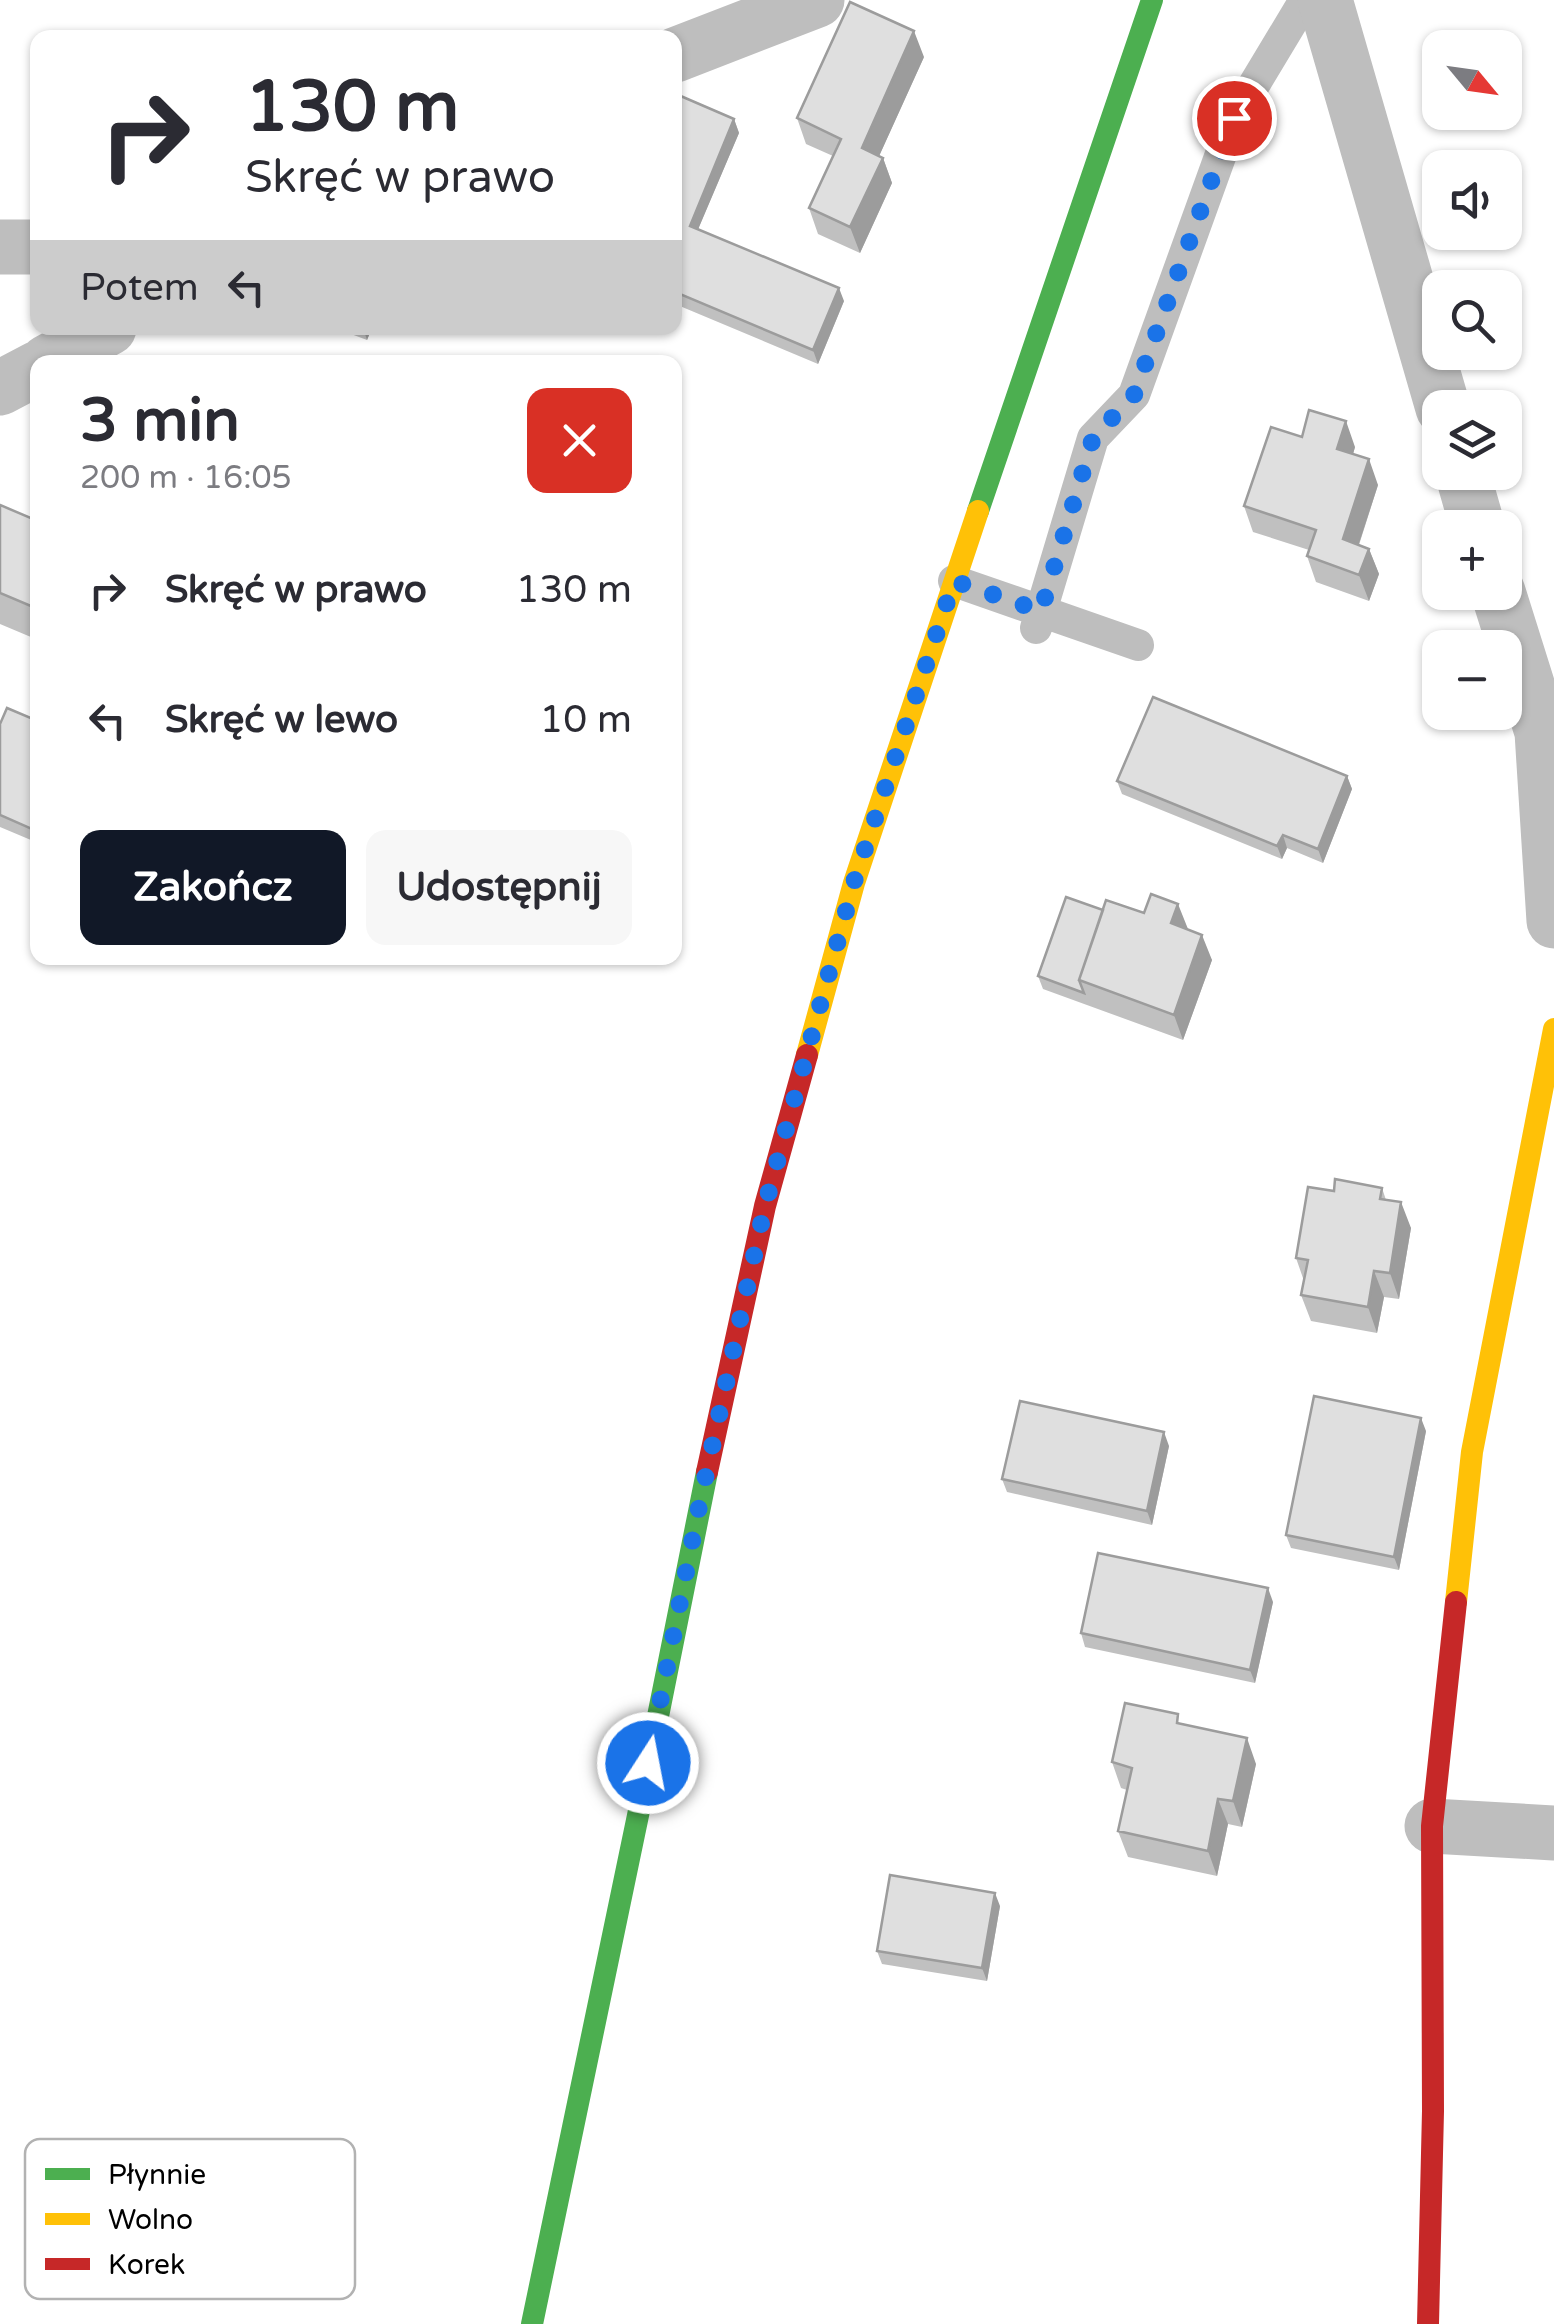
<!DOCTYPE html>
<html lang="pl">
<head>
<meta charset="utf-8">
<style>
	:root { --surface:#fff; --page:#f7f7f7; --text:#2b2b33; --muted:#7c7c81; --accent:#111827 }
	body { margin:0; font-family:"Varela Round",sans-serif; background:var(--page); color:var(--text); height:100vh; display:flex; flex-direction:column; font-size:38px; white-space:nowrap }
	* { box-sizing:border-box; margin:0 }
	p { font-size:32px; color:var(--muted) }
	.icon { flex:none; width:55px; height:55px; fill:none; stroke:currentColor; stroke-width:2; stroke-linecap:round; stroke-linejoin:round }
	.map { position:relative; flex:1; overflow:hidden }
	.details { position:absolute; left:30px; top:355px; width:652px; height:610px; display:flex; flex-direction:column; background:var(--surface); border-radius:20px; box-shadow:0 2px 8px #0004 }
	.details>* { flex:none }
	.guide { position:absolute; left:30px; top:30px; width:652px; height:305px; border-radius:20px; box-shadow:0 2px 8px #0004; background:#fff; color:var(--text); overflow:hidden }
	.needle { width:65px; rotate:119deg }
	.tools { position:absolute; left:1422px; top:30px; display:grid; gap:20px }
	.tools a { display:grid; place-items:center; width:100px; height:100px; border-radius:20px; background:var(--surface); box-shadow:0 2px 8px #0004; font-size:50px }
	.pin { position:absolute; display:grid; place-items:center; width:85px; height:85px; color:#fff; margin:-42px; border:5px solid #fff; border-radius:50%; box-shadow:0 2px 10px #0007 }
	.me { position:absolute; width:110px; margin:-55px; rotate:11deg; stroke-linejoin:round; filter:drop-shadow(0 0 8px #0008) }
	.turn { display:flex; align-items:center; gap:35px; height:210px; padding:0 50px; font-size:45px }
	.turn .icon { width:130px; height:130px; stroke-width:2.5 }
	.turn b { display:block; font-size:70px; line-height:85px }
	.then { display:flex; align-items:center; height:95px; padding:0 50px; background:#0003; gap:20px; font-size:38px }
	.round { display:grid; place-items:center; flex:none; width:105px; height:105px; border-radius:20px; background:var(--page) }
	.headline { display:flex; align-items:center; justify-content:space-between; height:170px; padding:0 50px }
	h1 { font-size:60px; font-weight:700; line-height:75px }
	.cta { display:flex; gap:20px; margin-top:auto; padding:20px 50px }
	.cta a { flex:1; height:115px; border-radius:20px; background:var(--accent); color:#fff; font-size:40px; font-weight:700; line-height:115px; text-align:center }
	.cta a+a { background:var(--page); color:var(--text) }
	ul { padding:0; list-style:none }
	li { display:flex; align-items:center; gap:30px; height:130px; padding:0 50px }
	li div { flex:1 }
	li b { display:block; font-size:38px }
	li em { font-style:normal }
	.map>svg:first-child { display:block }
	.lines { fill:none; stroke-linecap:round; stroke-linejoin:round }
	.lane { stroke:#bebebe; stroke-width:32 }
	.street { stroke:#bebebe; stroke-width:55 }
	.fast { stroke:#4caf50; stroke-width:22 }
	.slow { stroke:#ffc107; stroke-width:22 }
	.jam { stroke:#c62828; stroke-width:22 }
	.wall { fill:#c0c0c0 }
	.shaded-wall { fill:#9c9c9c }
	.building { fill:#dfdfdf; stroke:#9c9c9c; stroke-width:2.5 }
	.route { stroke:#1a73e8; stroke-width:18; stroke-dasharray:0 32.4 }
	.key { fill:#fff; stroke:#b2b2b2; stroke-width:2.5 }
	.key-label { font-size:28px; fill:#000 }
</style>
</head>
<body>
<div class="map">
<svg width="1554" height="2324" viewBox="0 0 1554 2324">
	<rect width="100%" height="100%" fill="#fff"/>
	<g class="lines">
		<path class="lane" d="M 954,581 L 1138,645
			M 1036,628 L 1093,438 L 1134,395 L 1234,118 L 1305,0"/>
		<path class="street" d="M 1325,0 L 1443,408
			M 675,55 L 817,0
			M 0,247 L 38,247
			M 47,362 L 109,328
			M 0,388 L 38,368
			M 1462,472 L 1478,528
			M 1498,592 L 1542,732 L 1554,921
			M 1432,1826 L 1554,1833"/>
		<path class="fast" d="M 978,511 L 1152,0
			M 532,2324 L 641,1801 L 707,1472"/>
		<path class="slow" d="M 807,1055 L 854,883 L 978,511
			M 1456,1602 L 1472,1452 L 1554,1029"/>
		<path class="jam" d="M 707,1472 L 765,1206 L 807,1055
			M 1428,2324 L 1433,2111 L 1432,1826 L 1456,1602"/>
	</g>
	<path class="wall" d="M 924,57 L 879,156 L 883,158 L 892,183 L 860,253 L 818,234 L 809,208 L 833,156 L 806,144 L 797,118 Z
		M 675,98 L 734,119 L 739,133 L 698,229 L 844,301 L 818,364 L 675,304 Z
		M 335,328 L 372,328 L 367,340 Z
		M 1302,437 L 1355,447 L 1353,454 L 1378,485 L 1359,545 L 1369,549 L 1379,574 L 1369,601 L 1316,582 L 1307,556 L 1309,550 L 1253,532 L 1244,506 Z
		M 0,505 L 38,521 L 38,640 L 0,624 Z
		M 38,721 L 38,843 L 0,827 L 0,724 Z
		M 1347,776 L 1352,789 L 1323,863 L 1287,848 L 1282,859 L 1122,794 L 1117,781 Z
		M 1103,910 L 1144,913 L 1188,929 L 1212,960 L 1183,1040 L 1043,989 L 1038,976 Z
		M 1382,1188 L 1386,1200 L 1411,1228 L 1399,1299 L 1384,1297 L 1377,1333 L 1311,1321 L 1301,1295 L 1304,1281 L 1296,1258 L 1334,1191 Z
		M 1426,1431 L 1399,1570 L 1291,1548 L 1286,1535 Z
		M 1169,1446 L 1152,1525 L 1007,1492 L 1002,1479 Z
		M 1273,1602 L 1255,1683 L 1085,1647 L 1081,1633 Z
		M 1182,1724 L 1256,1764 L 1242,1827 L 1228,1824 L 1217,1876 L 1128,1857 L 1118,1831 L 1127,1790 L 1121,1788 L 1112,1762 Z
		M 1000,1906 L 987,1981 L 882,1964 L 877,1951 Z"/>
	<path class="shaded-wall" d="M 914,31 L 924,57 L 871,174 L 862,148 Z
		M 734,119 L 739,133 L 694,239 L 690,226 Z
		M 883,158 L 892,183 L 860,253 L 850,227 Z
		M 839,288 L 844,301 L 818,364 L 813,350 Z
		M 363,328 L 372,328 L 367,340 Z
		M 1346,421 L 1355,447 L 1347,475 L 1337,449 Z
		M 1369,459 L 1378,485 L 1352,565 L 1343,539 Z
		M 1369,549 L 1379,574 L 1369,601 L 1359,575 Z
		M 1347,776 L 1352,789 L 1323,863 L 1318,849 Z
		M 1283,835 L 1287,848 L 1282,859 L 1277,846 Z
		M 1178,904 L 1188,929 L 1171,923 Z
		M 1202,935 L 1212,960 L 1183,1040 L 1174,1015 Z
		M 1401,1202 L 1411,1228 L 1399,1299 L 1390,1273 Z
		M 1374,1271 L 1384,1297 L 1377,1333 L 1368,1307 Z
		M 1421,1418 L 1426,1431 L 1399,1570 L 1394,1557 Z
		M 1164,1432 L 1169,1446 L 1152,1525 L 1147,1511 Z
		M 1268,1588 L 1273,1602 L 1255,1683 L 1250,1670 Z
		M 1247,1738 L 1256,1764 L 1242,1827 L 1233,1801 Z
		M 1218,1799 L 1228,1824 L 1217,1876 L 1208,1851 Z
		M 995,1893 L 1000,1906 L 987,1981 L 982,1968 Z"/>
	<path class="building" d="M 850,2 L 914,31 L 862,148 L 883,158 L 850,227 L 809,208 L 841,139 L 797,118 Z
		M 676,94 L 734,119 L 690,226 L 839,288 L 813,350 L 675,292 L 675,98 Z
		M 1309,410 L 1346,421 L 1337,449 L 1369,459 L 1343,539 L 1369,549 L 1359,575 L 1307,556 L 1316,530 L 1244,506 L 1271,427 L 1302,437 Z
		M 0,505 L 38,521 L 38,609 L 0,593 Z
		M 1153,697 L 1347,776 L 1318,849 L 1283,835 L 1277,846 L 1117,781 Z
		M 7,708 L 38,721 L 38,822 L 34,830 L 0,815 L 0,724 Z
		M 1151,894 L 1178,904 L 1171,923 L 1202,935 L 1174,1015 L 1079,980 L 1106,900 L 1144,913 Z
		M 1066,897 L 1103,910 L 1079,980 L 1084,993 L 1038,976 Z
		M 1335,1179 L 1382,1188 L 1380,1199 L 1401,1202 L 1390,1273 L 1374,1271 L 1368,1307 L 1301,1295 L 1308,1260 L 1296,1258 L 1308,1187 L 1334,1191 Z
		M 1314,1396 L 1421,1418 L 1394,1557 L 1286,1535 Z
		M 1020,1401 L 1164,1432 L 1147,1511 L 1002,1479 Z
		M 1098,1553 L 1268,1588 L 1250,1670 L 1081,1633 Z
		M 1125,1703 L 1178,1714 L 1177,1723 L 1247,1738 L 1233,1801 L 1218,1799 L 1208,1851 L 1118,1831 L 1132,1768 L 1112,1762 Z
		M 890,1875 L 995,1893 L 982,1968 L 877,1951 Z"/>
	<g class="lines">
		<path class="route" d="M 648,1763 L 700,1502 L 765,1206 L 854,882 L 954,581 L 1041,611 L 1093,438 L 1134,395 L 1234,118"/>
	</g>
	<rect x="25" y="2139" width="330" height="160" rx="15" class="key"/>
	<rect x="45" y="2168" width="45" height="12" fill="#4caf50"/>
	<rect x="45" y="2213" width="45" height="12" fill="#ffc107"/>
	<rect x="45" y="2258" width="45" height="12" fill="#c62828"/>
	<g class="key-label">
		<text x="108" y="2184">Płynnie</text>
		<text x="108" y="2229">Wolno</text>
		<text x="108" y="2274">Korek</text>
	</g>
</svg>
<div class="tools">
<a><svg class="needle" viewBox="-14 -14 28 28"><path d="M0-13l5 13h-10z" fill="#e53935"/><path d="M0 13l5-13h-10z" fill="#7c7c81"/></svg></a>
<a><svg class="icon" aria-label="sound" viewBox="0 0 24 24"><path d="M4 9h4l5-4v14l-5-4H4zM17 9q2 3 0 6"/></svg></a>
<a><svg class="icon" aria-label="search" viewBox="0 0 24 24"><circle cx="10" cy="10" r="6"/><path d="M15 15l6 6"/></svg></a>
<a><svg class="icon" aria-label="layers" viewBox="0 0 24 24"><path d="M12 4l9 5-9 5-9-5zM3 14l9 5 9-5"/></svg></a>
<a>+</a>
<a>−</a>
</div>
<div class="pin" style="left:1234px;top:118px;background:#d93025"><svg class="icon" aria-label="arrive" viewBox="0 0 24 24"><path d="M6 21V4h12l-3 4 3 4H6"/></svg></div>
<svg class="me" style="left:648px;top:1763px" viewBox="-20 -20 40 40"><circle r="17" fill="#1a73e8" stroke="#fff" stroke-width="3"/><path d="M0-11L8 9 0 5-8 9z" fill="#fff"/></svg>
<div class="guide">
<div class="turn"><svg class="icon" aria-label="right" viewBox="0 0 24 24"><path d="M7 20v-9h11M14 6l5 5-5 5"/></svg><div><b>130 m</b>Skręć w prawo</div></div>
<div class="then">Potem<svg class="icon" aria-label="left" viewBox="0 0 24 24"><path d="M17 20v-9H6M10 6l-5 5 5 5"/></svg></div>
</div>
<section class="details">
<div class="headline"><div><h1>3 min</h1><p>200 m · 16:05</p></div><a class="round" style="background:#d93025;color:#fff"><svg class="icon" aria-label="close" viewBox="0 0 24 24"><path d="M6 6l12 12M18 6L6 18"/></svg></a></div>
<ul>
<li><svg class="icon" aria-label="right" viewBox="0 0 24 24"><path d="M7 20v-9h11M14 6l5 5-5 5"/></svg><div><b>Skręć w prawo</b></div><em>130 m</em></li>
<li><svg class="icon" aria-label="left" viewBox="0 0 24 24"><path d="M17 20v-9H6M10 6l-5 5 5 5"/></svg><div><b>Skręć w lewo</b></div><em>10 m</em></li>
</ul>
<div class="cta"><a>Zakończ</a><a>Udostępnij</a></div>
</section>
</div>
</body>
</html>
